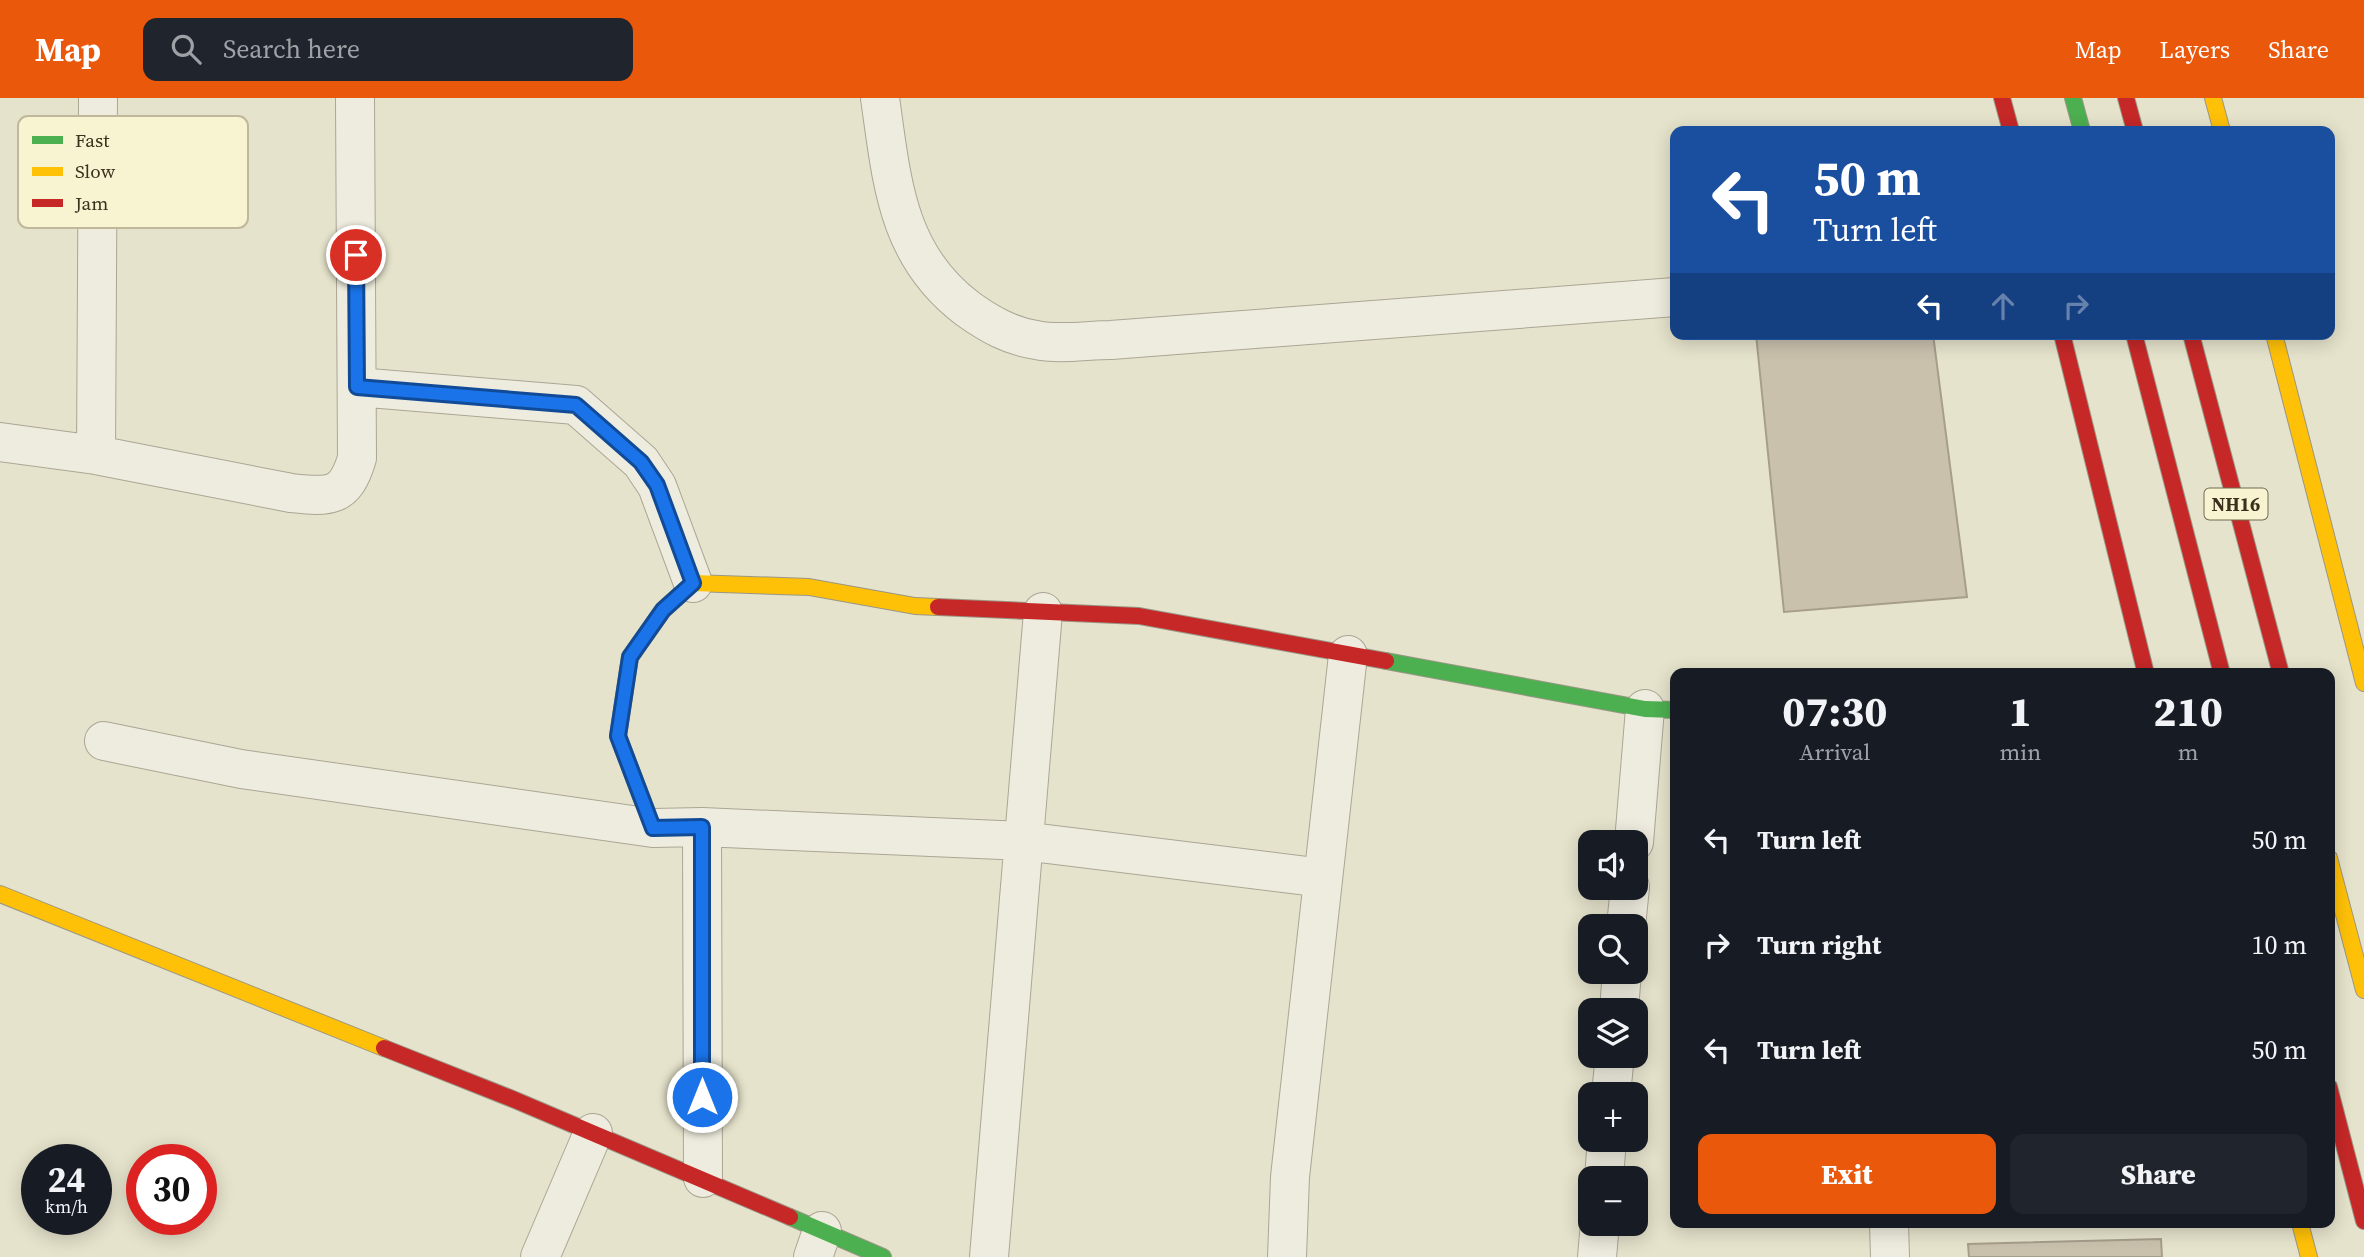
<!DOCTYPE html>
<html lang="en">
<head>
<meta charset="utf-8">
<style>
	:root { --surface:#171b24; --page:#20242c; --text:#f1f3f6; --muted:#9ea1a6; --accent:#ea580c }
	body { margin:0; font-family:"Source Serif 4",serif; background:var(--page); color:var(--text); height:100vh; display:flex; flex-direction:column; font-size:26px; white-space:nowrap }
	* { box-sizing:border-box; margin:0 }
	p { font-size:23px; color:var(--muted) }
	.icon { flex:none; width:38px; height:38px; fill:none; stroke:currentColor; stroke-width:2; stroke-linecap:round; stroke-linejoin:round }
	.map { position:relative; flex:1; overflow:hidden }
	.drawer { position:absolute; left:1670px; top:570px; width:665px; height:560px; display:flex; flex-direction:column; background:var(--surface); border-radius:14px; box-shadow:0 4px 18px #0003 }
	.drawer>* { flex:none }
	.top-card { position:absolute; left:1670px; top:28px; width:665px; height:214px; border-radius:14px; box-shadow:0 4px 18px #0003; background:#1a4fa0; color:#fff; overflow:hidden }
	.tools { position:absolute; left:1578px; top:732px; display:grid; gap:14px }
	.tools a { display:grid; place-items:center; width:70px; height:70px; border-radius:14px; background:var(--surface); box-shadow:0 4px 18px #0003; font-size:35px }
	.speed { position:absolute; left:21px; top:1046px; display:flex; gap:14px; font-size:35px; font-weight:700; text-align:center }
	.speed>* { display:grid; place-content:center; width:91px; height:91px; border-radius:50%; background:var(--surface); box-shadow:0 4px 18px #0003; line-height:1 }
	.speed small { font-size:18px; font-weight:400 }
	.speed .limit { border:10px solid #d22; background:#fff; color:#111 }
	.pin { position:absolute; display:grid; place-items:center; width:60px; height:60px; color:#fff; margin:-30px; border:4px solid #fff; border-radius:50%; box-shadow:0 2px 7px #0007 }
	.me { position:absolute; width:77px; margin:-38px; rotate:0deg; stroke-linejoin:round; filter:drop-shadow(0 0 5px #0008) }
	.turn { display:flex; align-items:center; gap:24px; height:147px; padding:0 28px; font-size:32px }
	.turn .icon { width:91px; height:91px; stroke-width:2.5 }
	.turn b { display:block; font-size:49px; line-height:60px }
	.lanes { display:flex; align-items:center; height:66px; padding:0 28px; background:#0003; justify-content:center; gap:35px; direction:ltr }
	.lanes .off { opacity:.35 }
	.eta { display:flex; justify-content:space-evenly; align-items:center; height:119px; text-align:center }
	.eta b { font-size:42px; font-weight:800; line-height:49px }
	.action { display:flex; gap:14px; margin-top:auto; padding:14px 28px }
	.action a { flex:1; height:80px; border-radius:14px; background:var(--accent); color:#fff; font-size:28px; font-weight:800; line-height:80px; text-align:center }
	.action a+a { background:var(--page); color:var(--text) }
	ul { padding:0; list-style:none }
	li { display:flex; align-items:center; gap:21px; height:105px; padding:0 28px }
	li div { flex:1 }
	li b { display:block; font-size:26px }
	li em { font-style:normal }
	header { display:flex; align-items:center; gap:42px; box-sizing:border-box; height:98px; padding:0 35px; background:var(--accent); color:#fff }
	header strong { font-size:33px }
	nav { display:flex; gap:38px; margin-inline-start:auto; font-size:24px }
	.search { width:490px; height:63px; background:var(--page); display:flex; align-items:center; gap:18px; box-sizing:border-box; padding:0 24px; border-radius:14px; color:var(--muted); font-size:26px }
	.map>svg:first-child { display:block }
	.building { fill:#cac1ad; stroke:#a69e8b; stroke-width:2 }
	.lines { fill:none; stroke-linecap:round; stroke-linejoin:round }
	.street-casing { stroke:#aba695; stroke-width:40 }
	.fast-casing { stroke:#9a9685; stroke-width:18 }
	.slow-casing { stroke:#9a9685; stroke-width:18 }
	.jam-casing { stroke:#9a9685; stroke-width:18 }
	.street { stroke:#eeecde; stroke-width:38 }
	.fast { stroke:#4caf50; stroke-width:16 }
	.slow { stroke:#ffc107; stroke-width:16 }
	.jam { stroke:#c62828; stroke-width:16 }
	.route-casing { stroke:#114b97; stroke-width:18 }
	.route { stroke:#1a73e8; stroke-width:12 }
	.labels { text-anchor:middle; dominant-baseline:central; stroke-width:5; stroke-linejoin:round; paint-order:stroke }
	.shield { fill:#f8f3d1; stroke:#736a53; stroke-width:2 }
	.shield-label { font-size:19px; font-weight:bold; fill:#3a301d }
	.key { fill:#f8f3d1; stroke:#bfb89b; stroke-width:2 }
	.key-label { font-size:19px; fill:#3a301d }
</style>
</head>
<body>
<header>
<strong>Map</strong>
<div class="search"><svg class="icon" aria-label="search" viewBox="0 0 24 24"><circle cx="10" cy="10" r="6"/><path d="M15 15l6 6"/></svg>Search here</div>
<nav><a>Map</a><a>Layers</a><a>Share</a></nav>
</header>
<div class="map">
<svg width="2364" height="1159" viewBox="0 0 2364 1159">
	<rect width="100%" height="100%" fill="#e6e3cc"/>
	<path class="building" d="M 1756,236 L 1933,236 L 1967,499 L 1784,514 Z
		M 2161,1141 L 2162,1159 L 1969,1159 L 1968,1146 Z"/>
	<g class="lines">
		<defs>
			<path id="street" d="M 880,0 C 892,83 896,157 968,211 C 989,226 1010,238 1036,242 C 1059,247 1087,242 1111,242 L 1675,199
				M 357,289 L 576,307 L 641,364 L 657,388 L 693,485
				M 0,344 L 96,357 L 291,395 C 329,399 345,401 357,360 L 355,0
				M 96,357 L 98,0
				M 104,643 L 241,671 L 653,730 L 702,729 L 703,1080
				M 702,729 L 1023,743 L 1323,780
				M 1634,744 L 1645,611
				M 1626,828 L 1630,789
				M 1619,912 L 1622,873
				M 1611,996 L 1615,957
				M 1604,1080 L 1607,1041
				M 1889,1125 L 1890,1159
				M 540,1159 L 593,1035
				M 813,1159 L 822,1133
				M 989,1159 L 1043,514
				M 1287,1159 L 1290,1079 L 1348,557
				M 1597,1159 L 1600,1125"/>
			<path id="fast" d="M 2073,0 L 2082,33
				M 1386,563 L 1645,611 L 1675,612
				M 790,1119 L 883,1159"/>
			<path id="slow" d="M 2213,0 L 2222,33
				M 2274,236 L 2364,585
				M 653,730 L 618,638 L 630,559 L 663,512 L 693,485 L 809,489 L 915,508 L 938,509
				M 2329,760 L 2364,892
				M 0,796 L 384,950
				M 2300,1125 L 2309,1159"/>
			<path id="jam" d="M 2002,0 L 2011,33
				M 2126,0 L 2135,33
				M 2062,236 L 2146,576
				M 2134,236 L 2222,576
				M 2191,236 L 2281,576
				M 938,509 L 1139,518 L 1386,563
				M 384,950 L 515,1002 L 790,1119
				M 2329,989 L 2364,1123"/>
		</defs>
		<use href="#street" class="street-casing"/>
		<use href="#fast" class="fast-casing"/>
		<use href="#slow" class="slow-casing"/>
		<use href="#jam" class="jam-casing"/>
		<use href="#street" class="street"/>
		<use href="#fast" class="fast"/>
		<use href="#slow" class="slow"/>
		<use href="#jam" class="jam"/>
	</g>
	<g class="lines">
		<defs>
			<path id="route" d="M 356,157 L 357,289 L 576,307 L 641,364 L 657,387 L 693,485 L 663,512 L 630,559 L 618,638 L 653,730 L 702,729 L 702,999"/>
		</defs>
		<use href="#route" class="route-casing"/>
		<use href="#route" class="route"/>
	</g>
	<g class="labels">
		<rect class="shield" x="2204.5" y="390.5" width="63" height="31" rx="5"/>
		<g class="shield-label">
			<text x="2236" y="406">NH16</text>
		</g>
	</g>
	<rect x="18" y="18" width="230" height="112" rx="10" class="key"/>
	<rect x="32" y="38" width="31" height="8" fill="#4caf50"/>
	<rect x="32" y="69" width="31" height="9" fill="#ffc107"/>
	<rect x="32" y="101" width="31" height="8" fill="#c62828"/>
	<g class="key-label">
		<text x="75" y="49">Fast</text>
		<text x="75" y="80">Slow</text>
		<text x="75" y="112">Jam</text>
	</g>
</svg>
<div class="tools">
<a><svg class="icon" aria-label="sound" viewBox="0 0 24 24"><path d="M4 9h4l5-4v14l-5-4H4zM17 9q2 3 0 6"/></svg></a>
<a><svg class="icon" aria-label="search" viewBox="0 0 24 24"><circle cx="10" cy="10" r="6"/><path d="M15 15l6 6"/></svg></a>
<a><svg class="icon" aria-label="layers" viewBox="0 0 24 24"><path d="M12 4l9 5-9 5-9-5zM3 14l9 5 9-5"/></svg></a>
<a>+</a>
<a>−</a>
</div>
<div class="speed"><div>24<small>km/h</small></div><div class="limit">30</div></div>
<div class="pin" style="left:356px;top:157px;background:#d93025"><svg class="icon" aria-label="arrive" viewBox="0 0 24 24"><path d="M6 21V4h12l-3 4 3 4H6"/></svg></div>
<svg class="me" style="left:702px;top:999px" viewBox="-20 -20 40 40"><circle r="17" fill="#1a73e8" stroke="#fff" stroke-width="3"/><path d="M0-11L8 9 0 5-8 9z" fill="#fff"/></svg>
<div class="top-card">
<div class="turn"><svg class="icon" aria-label="left" viewBox="0 0 24 24"><path d="M17 20v-9H6M10 6l-5 5 5 5"/></svg><div><b>50 m</b>Turn left</div></div>
<div class="lanes"><svg class="icon" aria-label="left" viewBox="0 0 24 24"><path d="M17 20v-9H6M10 6l-5 5 5 5"/></svg><svg class="icon off" aria-label="ahead" viewBox="0 0 24 24"><path d="M12 20V5M6 11l6-6 6 6"/></svg><svg class="icon off" aria-label="right" viewBox="0 0 24 24"><path d="M7 20v-9h11M14 6l5 5-5 5"/></svg></div>
</div>
<section class="drawer">
<div class="eta">
<div><b>07:30</b><p>Arrival</p></div>
<div><b>1</b><p>min</p></div>
<div><b>210</b><p>m</p></div>
</div>
<ul>
<li><svg class="icon" aria-label="left" viewBox="0 0 24 24"><path d="M17 20v-9H6M10 6l-5 5 5 5"/></svg><div><b>Turn left</b></div><em>50 m</em></li>
<li><svg class="icon" aria-label="right" viewBox="0 0 24 24"><path d="M7 20v-9h11M14 6l5 5-5 5"/></svg><div><b>Turn right</b></div><em>10 m</em></li>
<li><svg class="icon" aria-label="left" viewBox="0 0 24 24"><path d="M17 20v-9H6M10 6l-5 5 5 5"/></svg><div><b>Turn left</b></div><em>50 m</em></li>
</ul>
<div class="action"><a>Exit</a><a>Share</a></div>
</section>
</div>
</body>
</html>
